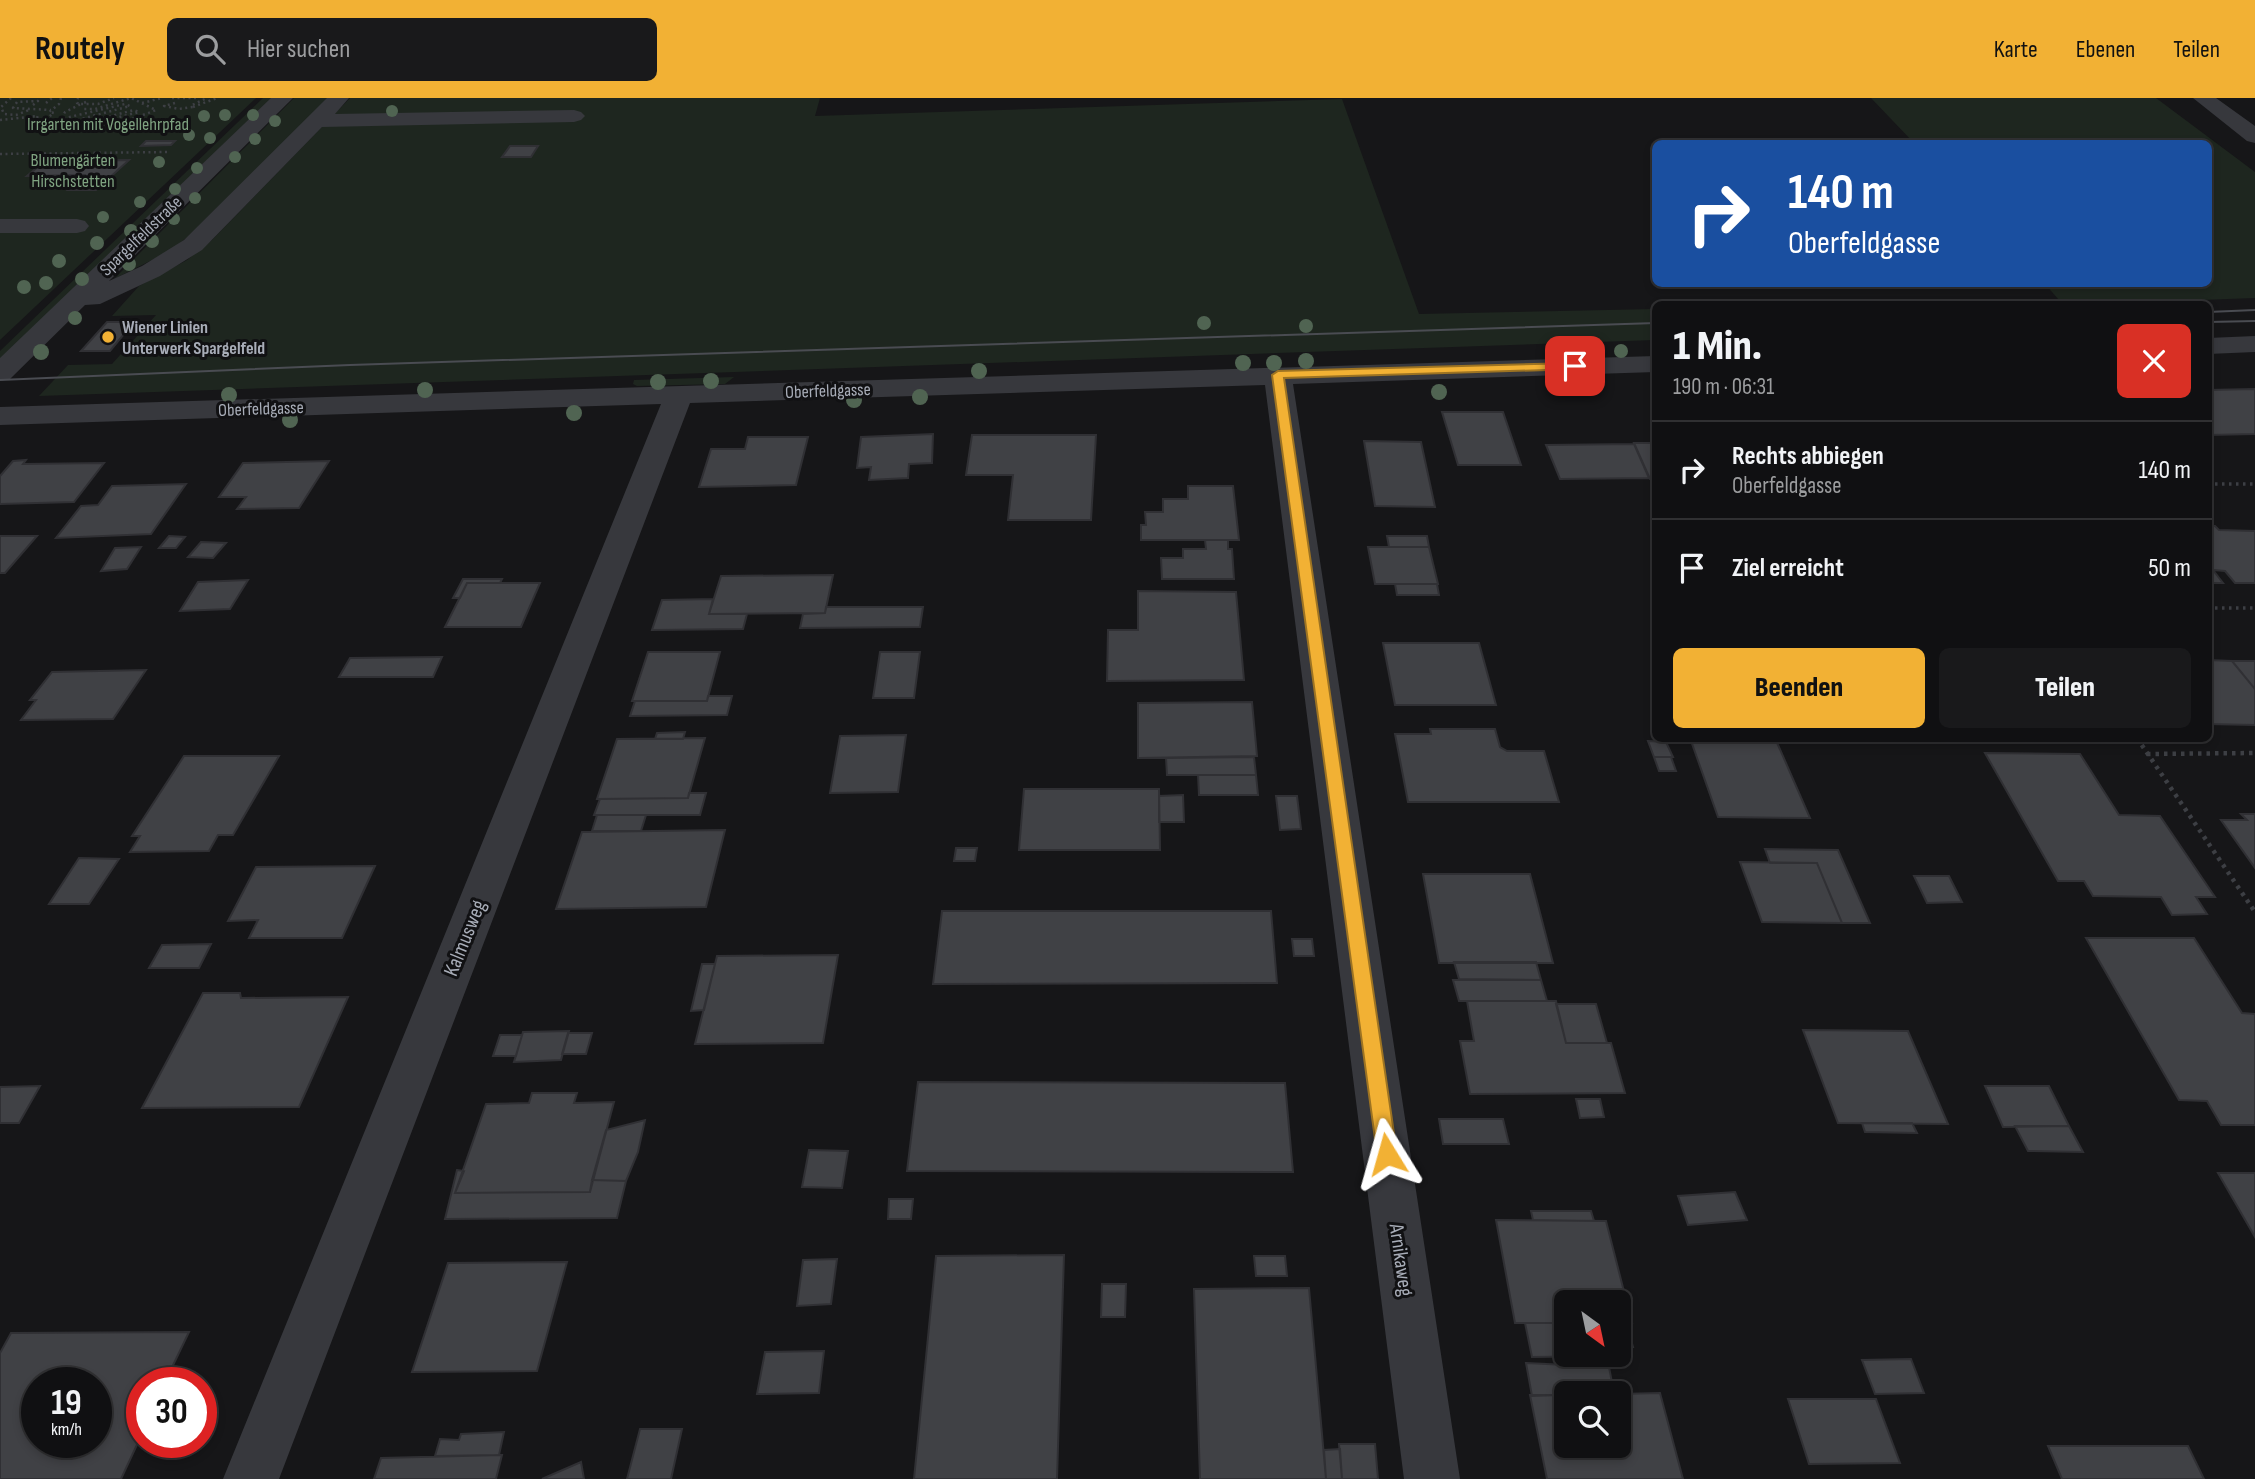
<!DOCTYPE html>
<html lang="de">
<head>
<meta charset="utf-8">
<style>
	:root { --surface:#101012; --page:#19191b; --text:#f1f3f6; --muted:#9c9d9f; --line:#303032; --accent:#f2b134 }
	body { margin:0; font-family:"Sofia Sans Condensed",sans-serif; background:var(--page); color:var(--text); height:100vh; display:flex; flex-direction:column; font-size:26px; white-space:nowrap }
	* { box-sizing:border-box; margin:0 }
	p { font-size:23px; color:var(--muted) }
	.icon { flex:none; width:38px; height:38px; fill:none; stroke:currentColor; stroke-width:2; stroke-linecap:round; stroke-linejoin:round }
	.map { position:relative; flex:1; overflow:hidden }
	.sheet { position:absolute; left:1652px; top:203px; width:560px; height:441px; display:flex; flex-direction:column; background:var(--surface); border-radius:10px; box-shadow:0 4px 10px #0003,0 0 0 2px var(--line) }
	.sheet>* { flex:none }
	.top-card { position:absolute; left:1652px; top:42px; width:560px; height:147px; border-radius:10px; box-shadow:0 4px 10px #0003,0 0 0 2px var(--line); background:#1a4fa0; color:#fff; overflow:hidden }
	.needle { width:46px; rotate:147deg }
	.buttons { position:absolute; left:1554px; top:1192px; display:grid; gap:14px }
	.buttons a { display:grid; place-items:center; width:77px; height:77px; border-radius:10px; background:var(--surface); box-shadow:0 4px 10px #0003,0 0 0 2px var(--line); font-size:35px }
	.speed { position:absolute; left:21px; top:1269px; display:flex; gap:14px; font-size:35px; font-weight:700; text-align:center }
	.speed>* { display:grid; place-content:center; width:91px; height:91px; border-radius:50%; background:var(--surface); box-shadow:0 4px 10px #0003,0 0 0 2px var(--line); line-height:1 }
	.speed small { font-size:18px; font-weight:400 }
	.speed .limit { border:10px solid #d22; background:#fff; color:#111 }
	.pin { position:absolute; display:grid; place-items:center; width:60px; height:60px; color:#fff; margin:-30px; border-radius:14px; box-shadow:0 4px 10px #0006 }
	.me { position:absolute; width:77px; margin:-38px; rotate:352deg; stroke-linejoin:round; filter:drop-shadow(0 0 5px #0008) }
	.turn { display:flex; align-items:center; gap:24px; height:147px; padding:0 21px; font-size:32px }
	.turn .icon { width:91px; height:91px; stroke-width:2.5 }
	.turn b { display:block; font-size:49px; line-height:60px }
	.round { display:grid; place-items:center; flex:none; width:74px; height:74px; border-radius:10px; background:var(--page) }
	.headline { display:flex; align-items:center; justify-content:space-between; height:119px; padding:0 21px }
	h1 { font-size:42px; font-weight:800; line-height:52px }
	.button { display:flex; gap:14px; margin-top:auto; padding:14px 21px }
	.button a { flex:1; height:80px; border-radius:10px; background:var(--accent); color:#111; font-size:28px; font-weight:800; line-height:80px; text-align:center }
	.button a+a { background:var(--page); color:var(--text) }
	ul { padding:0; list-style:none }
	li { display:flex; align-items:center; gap:21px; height:98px; padding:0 21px; border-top:2px solid var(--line) }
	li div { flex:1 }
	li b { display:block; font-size:26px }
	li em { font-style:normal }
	header { display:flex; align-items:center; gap:42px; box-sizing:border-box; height:98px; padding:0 35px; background:var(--accent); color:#111 }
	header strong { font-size:33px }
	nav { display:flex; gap:38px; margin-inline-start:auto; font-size:24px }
	.search { width:490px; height:63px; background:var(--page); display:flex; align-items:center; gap:18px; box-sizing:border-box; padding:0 24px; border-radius:10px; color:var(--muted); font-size:26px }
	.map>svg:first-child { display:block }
	.green { fill:#1e261f }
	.building { fill:#404145; stroke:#303034; stroke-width:2; fill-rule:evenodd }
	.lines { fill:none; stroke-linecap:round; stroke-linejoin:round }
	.path-far2 { stroke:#3d3f44; stroke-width:2.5; stroke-dasharray:2 3.5; stroke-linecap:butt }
	.path-far1 { stroke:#3d3f44; stroke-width:3.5; stroke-dasharray:2.5 4.5; stroke-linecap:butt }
	.path { stroke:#3d3f44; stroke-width:4.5; stroke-dasharray:3.5 5; stroke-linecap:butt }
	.minor { fill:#37383d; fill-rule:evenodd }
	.tram { stroke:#4a4c52; stroke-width:2 }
	.tree { fill:#506452 }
	.route { fill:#f2b134; stroke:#9d7322; stroke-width:2 }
	.poi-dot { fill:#f2b134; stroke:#111113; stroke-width:2.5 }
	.labels { text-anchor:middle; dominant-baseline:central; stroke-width:6; stroke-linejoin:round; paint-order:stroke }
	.far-park-label { font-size:18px; fill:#7fa381; stroke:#111113 }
	.far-street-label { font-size:18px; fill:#a8adb8; stroke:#111113 }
	.far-poi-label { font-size:18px; font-weight:bold; fill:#a8adb8; stroke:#111113; text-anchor:start }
	.street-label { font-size:21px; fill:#a8adb8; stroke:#111113 }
</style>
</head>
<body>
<header>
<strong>Routely</strong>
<div class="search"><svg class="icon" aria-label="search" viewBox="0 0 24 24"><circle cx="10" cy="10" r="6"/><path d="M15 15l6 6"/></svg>Hier suchen</div>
<nav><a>Karte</a><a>Ebenen</a><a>Teilen</a></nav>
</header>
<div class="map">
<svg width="2255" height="1381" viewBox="0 0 2255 1381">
	<rect width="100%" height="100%" fill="#161618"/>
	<path class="green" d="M 0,0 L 256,0 L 0,242 Z
		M 263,0 L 272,0 L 0,264 L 0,253 Z
		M 294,0 L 328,0 L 204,126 L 170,153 L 114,181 Z
		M 350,0 L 820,0 L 815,18 L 1342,1 L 1419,216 L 1655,211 L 1655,242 L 39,298 L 68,267 L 112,266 L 156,217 L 112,218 L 139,188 L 187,162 L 212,142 Z
		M 1871,0 L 2156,0 L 2255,74 L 2255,200 L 2091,206 L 1848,206 L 2059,202 L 2045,186 L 2208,186 L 2208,46 L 1914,45 Z
		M 734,279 L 725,286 L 637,288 L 633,286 L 634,282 Z"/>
	<path class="building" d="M 146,43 L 175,43 L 171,47 L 141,48 Z
		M 510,48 L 538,48 L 531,59 L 502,59 Z
		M 129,62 L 96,92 L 68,92 L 84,77 L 27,78 L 45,63 Z
		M 107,224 L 134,224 L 110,253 L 81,253 Z
		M 2255,291 L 2255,336 L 2208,337 L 2208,292 Z
		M 1442,314 L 1503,314 L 1521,367 L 1458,367 Z
		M 933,336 L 932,365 L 909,366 L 908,380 L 869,382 L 871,369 L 857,370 L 861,339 Z
		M 972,337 L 1096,337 L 1091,422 L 1008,422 L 1013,377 L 966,377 Z
		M 748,339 L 808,339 L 796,387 L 699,389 L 711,351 L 745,351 Z
		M 1364,343 L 1421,344 L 1435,409 L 1375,408 Z
		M 1634,345 L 1656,345 L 1656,381 L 1650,381 Z
		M 1634,346 L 1649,380 L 1560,381 L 1546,347 Z
		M 26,362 L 23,366 L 104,365 L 74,404 L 0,406 L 0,378 L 13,363 Z
		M 329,363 L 299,410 L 237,411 L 246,399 L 219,399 L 243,365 Z
		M 186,386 L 151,436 L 56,440 L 81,408 L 98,407 L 112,388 Z
		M 1188,388 L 1233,388 L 1239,442 L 1141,442 L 1141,427 L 1146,427 L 1145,414 L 1163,414 L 1163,401 L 1188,401 Z
		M 2208,428 L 2215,428 L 2219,432 L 2255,433 L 2255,485 L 2235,485 L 2225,473 L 2213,472 L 2223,485 L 2208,485 Z
		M 0,438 L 37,438 L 5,475 L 0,475 Z
		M 169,438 L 185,439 L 176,450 L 159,450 Z
		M 1387,438 L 1427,438 L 1429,449 L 1389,449 Z
		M 1205,442 L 1228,442 L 1228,451 L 1232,451 L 1234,481 L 1162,481 L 1161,460 L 1183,460 L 1183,451 L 1206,451 Z
		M 201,444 L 226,445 L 213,460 L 188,459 Z
		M 141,449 L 127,471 L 101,473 L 115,450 Z
		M 1368,449 L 1429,449 L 1438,486 L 1375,486 Z
		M 833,477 L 825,515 L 709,516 L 721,478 Z
		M 463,481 L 502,481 L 500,485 L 467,485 L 460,500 L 453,500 Z
		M 248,482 L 230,511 L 180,513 L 198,484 Z
		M 467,485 L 540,485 L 521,529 L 445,529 Z
		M 1395,486 L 1437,486 L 1439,497 L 1397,497 Z
		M 1138,493 L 1236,494 L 1244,582 L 1107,583 L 1108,532 L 1138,532 Z
		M 713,501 L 709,516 L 747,516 L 743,531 L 652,532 L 662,502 Z
		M 826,509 L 923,509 L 920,529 L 800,530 L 803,516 L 825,515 Z
		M 1383,545 L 1479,545 L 1496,607 L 1395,607 Z
		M 648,554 L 720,554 L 707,603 L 632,603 Z
		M 880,554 L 920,554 L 914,600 L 873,600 Z
		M 438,559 L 442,559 L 433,579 L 339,579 L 350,560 Z
		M 2208,562 L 2232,563 L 2255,591 L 2255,627 L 2208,626 Z
		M 2232,563 L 2255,563 L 2255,591 Z
		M 146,572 L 113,621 L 21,622 L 36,602 L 30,602 L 52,574 Z
		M 708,598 L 732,598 L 727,617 L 630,618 L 635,603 L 707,603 Z
		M 1252,604 L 1257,658 L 1138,660 L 1138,605 Z
		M 1430,631 L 1495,631 L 1500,649 L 1507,653 L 1544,653 L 1559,704 L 1408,704 L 1395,636 L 1431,636 Z
		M 685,634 L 683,641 L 655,641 L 657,635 Z
		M 906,637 L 898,694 L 830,695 L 840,638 Z
		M 705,640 L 688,700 L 597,701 L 617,641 Z
		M 1690,640 L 1775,640 L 1810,720 L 1718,719 Z
		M 1648,643 L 1666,644 L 1673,659 L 1654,659 Z
		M 1985,655 L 2080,656 L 2119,717 L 2160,718 L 2215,799 L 2196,799 L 2207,816 L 2172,817 L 2161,799 L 2093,798 L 2084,783 L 2058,783 Z
		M 184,658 L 279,658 L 233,737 L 218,737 L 209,753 L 130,754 L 140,738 L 132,738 Z
		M 1254,659 L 1256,677 L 1167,677 L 1166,660 Z
		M 1654,659 L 1671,659 L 1676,673 L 1659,673 Z
		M 1198,677 L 1256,677 L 1258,697 L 1199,697 Z
		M 1024,691 L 1159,691 L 1160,752 L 1019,752 Z
		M 689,695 L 706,695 L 700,717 L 594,717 L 600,701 L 688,700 Z
		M 1183,697 L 1184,724 L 1159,724 L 1159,698 Z
		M 1276,698 L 1297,698 L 1301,731 L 1280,732 Z
		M 2241,716 L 2255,716 L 2255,770 L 2221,722 L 2247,722 Z
		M 597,717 L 646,717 L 641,733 L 592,733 Z
		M 725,732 L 706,809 L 556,811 L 582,734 Z
		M 956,750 L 977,750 L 975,763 L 954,763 Z
		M 1765,751 L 1838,752 L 1870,825 L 1842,825 L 1817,765 L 1770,765 Z
		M 79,760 L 119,761 L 89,806 L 49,806 Z
		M 1740,764 L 1817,765 L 1842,825 L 1762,824 Z
		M 375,768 L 342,840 L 249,840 L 258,822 L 228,823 L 256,769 Z
		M 1423,776 L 1530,776 L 1553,865 L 1439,865 Z
		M 1914,778 L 1949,778 L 1962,804 L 1927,805 Z
		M 942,813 L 1271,813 L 1277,885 L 933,886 Z
		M 2086,840 L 2194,840 L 2242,915 L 2255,916 L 2255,1027 L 2221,1027 L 2207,1003 L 2179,1002 Z
		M 1292,841 L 1312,841 L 1314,858 L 1294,858 Z
		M 211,846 L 199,870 L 149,870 L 162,847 Z
		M 838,857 L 823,945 L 695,946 L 717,858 Z
		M 1454,864 L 1536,864 L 1541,882 L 1459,881 Z
		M 702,866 L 715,866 L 704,912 L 691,913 Z
		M 1453,882 L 1541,882 L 1547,903 L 1459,903 Z
		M 203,895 L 240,895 L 241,900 L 348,899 L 299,1009 L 142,1010 Z
		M 1467,903 L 1556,903 L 1566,945 L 1611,945 L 1625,995 L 1470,996 L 1460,943 L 1474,943 Z
		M 1556,906 L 1596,906 L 1607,945 L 1566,945 Z
		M 1803,932 L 1908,933 L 1948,1026 L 1838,1025 Z
		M 569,933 L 561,962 L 514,964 L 523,934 Z
		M 568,935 L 592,935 L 586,956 L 562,956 Z
		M 500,937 L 522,937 L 516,958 L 493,958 Z
		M 918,984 L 1285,985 L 1293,1074 L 907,1073 Z
		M 40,988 L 19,1025 L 0,1025 L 0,989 Z
		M 1985,988 L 2049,988 L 2069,1028 L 2003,1029 Z
		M 532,995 L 577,995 L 574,1005 L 614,1004 L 590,1094 L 455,1095 L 486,1006 L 529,1005 Z
		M 1576,1001 L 1600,1001 L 1604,1019 L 1580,1020 Z
		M 1439,1021 L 1503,1021 L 1509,1046 L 1443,1046 Z
		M 645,1022 L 638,1054 L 626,1083 L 592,1082 L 606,1032 Z
		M 1862,1025 L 1912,1025 L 1917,1035 L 1865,1034 Z
		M 2015,1028 L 2069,1028 L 2083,1054 L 2028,1053 Z
		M 809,1052 L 848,1053 L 842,1090 L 802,1089 Z
		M 457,1072 L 464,1073 L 455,1095 L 590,1094 L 592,1082 L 626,1083 L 617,1120 L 445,1121 Z
		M 2218,1075 L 2255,1075 L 2255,1139 Z
		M 1735,1094 L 1747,1122 L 1688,1127 L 1678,1098 Z
		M 889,1101 L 913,1101 L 911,1121 L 888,1121 Z
		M 1531,1113 L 1591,1113 L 1594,1123 L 1533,1122 Z
		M 1496,1122 L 1606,1123 L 1632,1225 L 1619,1225 L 1619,1204 L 1566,1204 L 1566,1225 L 1515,1225 Z
		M 1064,1157 L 1057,1381 L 914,1381 L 936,1158 Z
		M 1254,1158 L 1285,1158 L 1287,1178 L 1256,1178 Z
		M 837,1161 L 831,1206 L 797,1208 L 803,1162 Z
		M 567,1164 L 537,1273 L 412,1274 L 448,1165 Z
		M 1102,1186 L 1126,1186 L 1125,1219 L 1101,1219 Z
		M 1309,1190 L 1326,1381 L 1200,1381 L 1194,1191 Z
		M 1525,1225 L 1566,1225 L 1566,1256 L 1606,1258 L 1532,1259 Z
		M 1619,1225 L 1626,1225 L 1633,1249 L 1619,1249 Z
		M 189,1234 L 165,1284 L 142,1284 L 142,1336 L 121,1381 L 0,1381 L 0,1255 L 11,1235 ZM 37,1284 L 96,1284 L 96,1344 L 37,1344 Z
		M 824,1253 L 819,1295 L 757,1296 L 765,1254 Z
		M 1911,1261 L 1924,1295 L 1875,1296 L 1862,1262 Z
		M 1526,1265 L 1609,1269 L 1614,1295 L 1532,1298 Z
		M 1660,1295 L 1683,1381 L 1547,1381 L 1530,1297 L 1566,1297 L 1566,1348 L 1619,1348 L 1619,1296 Z
		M 1788,1301 L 1876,1301 L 1900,1365 L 1809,1366 Z
		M 640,1331 L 682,1331 L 671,1381 L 627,1381 Z
		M 504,1334 L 499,1357 L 435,1358 L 440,1341 L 459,1342 L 461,1336 Z
		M 1339,1346 L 1375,1346 L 1378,1381 L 1342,1381 Z
		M 2048,1348 L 2188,1348 L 2204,1381 L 2062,1381 Z
		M 1340,1351 L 1342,1381 L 1326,1381 L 1324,1352 Z
		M 502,1357 L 496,1381 L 374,1381 L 381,1360 Z
		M 581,1364 L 584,1381 L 542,1381 Z"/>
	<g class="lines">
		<path class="path-far2" d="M 11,0 L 1,9 L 4,16 L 16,17 L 29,12
			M 61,0 L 59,6 L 49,14 L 54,15 L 47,20 L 52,27 L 85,28 L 139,14 L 134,12 L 85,25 L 70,24 L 130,8 L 125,6 L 61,21 L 65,14 L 81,6 L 77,5 L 78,0
			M 172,0 L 196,0
			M 86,4 L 81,6 L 98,6 L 114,0
			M 46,5 L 52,0
			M 142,5 L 162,0
			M 175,5 L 164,8 L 179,11 L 193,9 L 192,7 L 207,0
			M 33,7 L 38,3 L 17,4 L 13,10 L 51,12
			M 193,9 L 217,0
			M 0,22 L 38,18 L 34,25 L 39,30 C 80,38 118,27 156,12 L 131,0 L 95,11 L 84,11
			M 0,56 L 167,54"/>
		<path class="path-far1" d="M 2208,386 L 2255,386
			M 2208,510 L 2255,510"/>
		<path class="path" d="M 2137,640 L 2255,814
			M 2147,656 L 2255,655"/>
		<path class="minor" d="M 271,0 L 293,0 L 109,183 L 142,168 L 184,142 L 327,0 L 349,0 L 335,16 L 574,12 L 581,14 L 585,18 L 581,22 L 574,24 L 322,29 L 202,152 L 160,178 L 100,206 L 85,207 L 10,281 L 0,283 L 0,260 Z
			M 2193,0 L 2216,0 L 2255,28 L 2255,45 L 2247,43 Z
			M 0,121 L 77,121 L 85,123 L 89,128 L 85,133 L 77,135 L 0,135 Z
			M 2255,238 L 2255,254 L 2208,256 L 2208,240 Z
			M 1656,258 L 1656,274 L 1293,286 L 1460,1381 L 1404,1381 L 1265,287 L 690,305 L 279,1381 L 223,1381 L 661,306 L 0,327 L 0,309 Z"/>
		<path class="tram" d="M 2208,214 L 2255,212
			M 2208,224 L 2255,223
			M 0,282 L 350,267 L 1656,225"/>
	</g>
	<g class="tree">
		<circle cx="392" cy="13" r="6"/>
		<circle cx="225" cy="17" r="6"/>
		<circle cx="253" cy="17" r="6"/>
		<circle cx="204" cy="18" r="6"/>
		<circle cx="275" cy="23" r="6"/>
		<circle cx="189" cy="37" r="6"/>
		<circle cx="210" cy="40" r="6"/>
		<circle cx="255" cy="41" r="6"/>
		<circle cx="235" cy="59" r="6"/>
		<circle cx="159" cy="64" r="6"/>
		<circle cx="197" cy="70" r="6"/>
		<circle cx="175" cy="91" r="6"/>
		<circle cx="195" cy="100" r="6"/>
		<circle cx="140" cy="104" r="6"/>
		<circle cx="103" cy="119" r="6"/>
		<circle cx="174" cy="121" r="6"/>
		<circle cx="131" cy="133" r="7"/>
		<circle cx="152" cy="143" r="7"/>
		<circle cx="97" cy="145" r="7"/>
		<circle cx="59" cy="163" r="7"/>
		<circle cx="129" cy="166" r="7"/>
		<circle cx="82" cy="181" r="7"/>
		<circle cx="46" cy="185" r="7"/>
		<circle cx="24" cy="189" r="7"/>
		<circle cx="75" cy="220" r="7"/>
		<circle cx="1204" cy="225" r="7"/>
		<circle cx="1306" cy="228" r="7"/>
		<circle cx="1621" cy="253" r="7"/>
		<circle cx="41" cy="254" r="8"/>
		<circle cx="1306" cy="263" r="8"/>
		<circle cx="1243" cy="265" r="8"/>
		<circle cx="1274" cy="265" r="8"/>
		<circle cx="979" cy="273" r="8"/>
		<circle cx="711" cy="283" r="8"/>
		<circle cx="658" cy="284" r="8"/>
		<circle cx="425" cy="292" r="8"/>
		<circle cx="1439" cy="294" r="8"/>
		<circle cx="229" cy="297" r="8"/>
		<circle cx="920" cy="299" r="8"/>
		<circle cx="854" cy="302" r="8"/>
		<circle cx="574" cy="315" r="8"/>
		<circle cx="290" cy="322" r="8"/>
	</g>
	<path class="route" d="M 1575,265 L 1579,266 L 1579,271 L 1284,280 L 1397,1056 L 1394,1062 L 1387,1065 L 1380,1062 L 1377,1056 L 1272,277 L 1278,273 Z"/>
	<circle class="poi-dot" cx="108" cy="239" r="7"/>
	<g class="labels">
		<g class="far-park-label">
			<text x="108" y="26">Irrgarten mit Vogellehrpfad</text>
			<text x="73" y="62">Blumengärten<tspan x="73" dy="21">Hirschstetten</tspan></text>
		</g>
		<g class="far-street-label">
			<text transform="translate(141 138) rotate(-44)">Spargelfeldstraße</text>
			<text transform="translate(828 293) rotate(-2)">Oberfeldgasse</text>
			<text transform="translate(261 311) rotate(-2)">Oberfeldgasse</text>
		</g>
		<g class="far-poi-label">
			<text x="122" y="229">Wiener Linien<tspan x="122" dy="21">Unterwerk Spargelfeld</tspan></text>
		</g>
		<g class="street-label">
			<text transform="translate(465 840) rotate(-68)">Kalmusweg</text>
			<text transform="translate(1401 1162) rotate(82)">Arnikaweg</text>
		</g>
	</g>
</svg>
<div class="buttons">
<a><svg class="needle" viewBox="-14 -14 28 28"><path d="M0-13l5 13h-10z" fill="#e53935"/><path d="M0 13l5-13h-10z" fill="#9c9d9f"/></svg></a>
<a><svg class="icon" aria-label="search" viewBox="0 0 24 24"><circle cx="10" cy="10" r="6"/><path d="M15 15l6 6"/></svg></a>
</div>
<div class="speed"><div>19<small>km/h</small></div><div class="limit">30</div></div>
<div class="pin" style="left:1575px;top:268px;background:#d93025"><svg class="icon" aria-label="arrive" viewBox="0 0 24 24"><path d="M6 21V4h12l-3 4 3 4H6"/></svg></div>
<svg class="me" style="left:1387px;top:1056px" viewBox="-20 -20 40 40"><path d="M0-17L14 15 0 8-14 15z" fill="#f2b134" stroke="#fff" stroke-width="4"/></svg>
<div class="top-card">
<div class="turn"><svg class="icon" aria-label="right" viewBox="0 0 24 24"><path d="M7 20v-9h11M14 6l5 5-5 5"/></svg><div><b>140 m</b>Oberfeldgasse</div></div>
</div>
<section class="sheet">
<div class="headline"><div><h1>1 Min.</h1><p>190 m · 06:31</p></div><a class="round" style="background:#d93025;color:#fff"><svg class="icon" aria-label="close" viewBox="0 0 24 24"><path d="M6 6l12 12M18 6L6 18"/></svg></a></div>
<ul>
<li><svg class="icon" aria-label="right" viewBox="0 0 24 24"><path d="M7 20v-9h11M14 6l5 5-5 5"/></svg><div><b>Rechts abbiegen</b><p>Oberfeldgasse</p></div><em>140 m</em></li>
<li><svg class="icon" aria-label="arrive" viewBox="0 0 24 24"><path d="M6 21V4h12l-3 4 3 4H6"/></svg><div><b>Ziel erreicht</b></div><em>50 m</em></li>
</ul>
<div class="button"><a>Beenden</a><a>Teilen</a></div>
</section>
</div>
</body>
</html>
